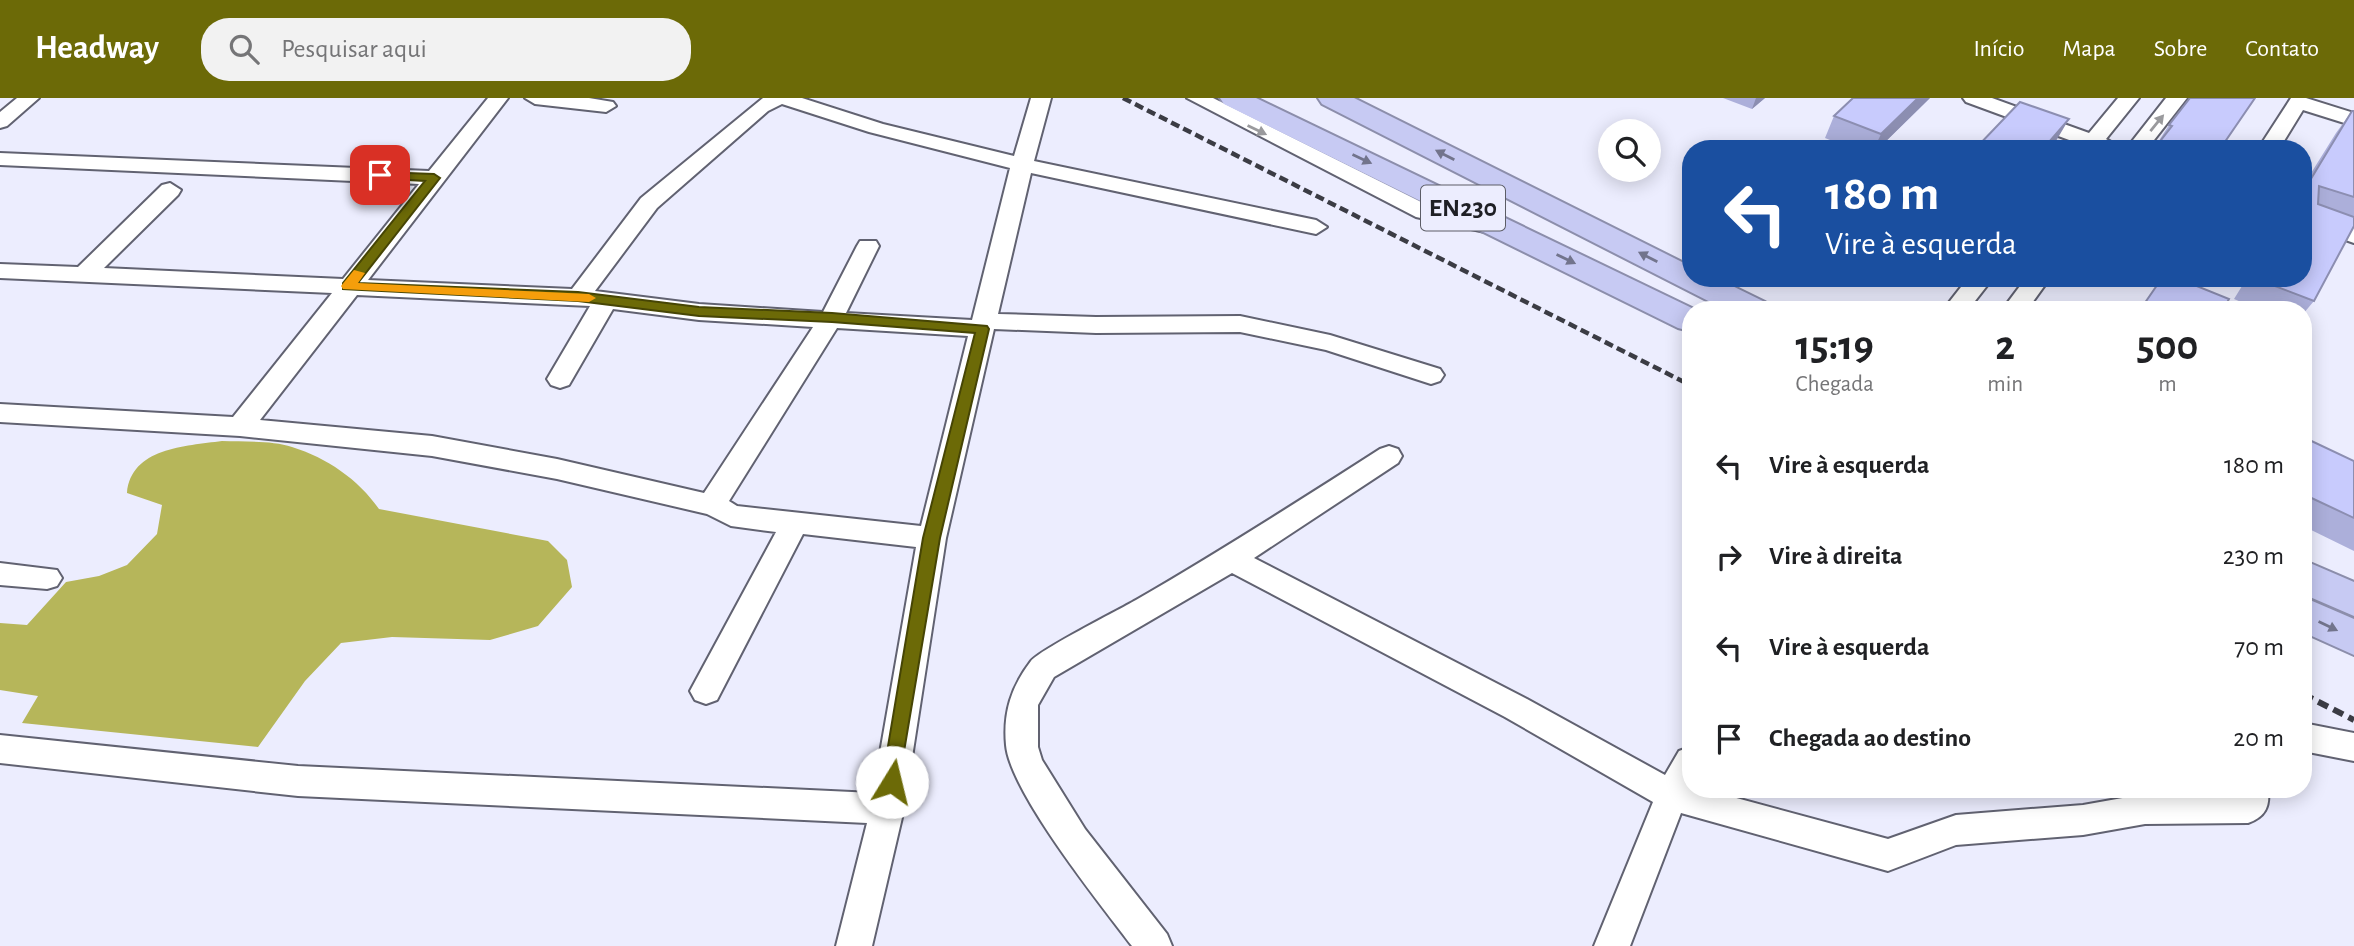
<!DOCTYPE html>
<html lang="pt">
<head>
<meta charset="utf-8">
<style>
	:root { --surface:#fff; --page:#f2f2f2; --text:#202124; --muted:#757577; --accent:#6c6a07 }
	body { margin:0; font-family:"Alegreya Sans",sans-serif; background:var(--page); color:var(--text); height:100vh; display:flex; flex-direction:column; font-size:26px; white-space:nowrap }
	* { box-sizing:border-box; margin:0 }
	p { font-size:23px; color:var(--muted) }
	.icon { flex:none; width:38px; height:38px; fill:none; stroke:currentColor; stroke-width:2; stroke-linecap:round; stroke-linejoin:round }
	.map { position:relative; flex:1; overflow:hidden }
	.panel { position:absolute; left:1682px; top:203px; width:630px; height:497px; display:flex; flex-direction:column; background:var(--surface); border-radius:28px; box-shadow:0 4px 18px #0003 }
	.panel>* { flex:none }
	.banner { position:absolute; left:1682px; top:42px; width:630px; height:147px; border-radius:28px; box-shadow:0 4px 18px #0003; background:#1a4fa0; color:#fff; overflow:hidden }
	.fabs { position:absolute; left:1598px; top:21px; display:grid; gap:14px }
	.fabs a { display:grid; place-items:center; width:63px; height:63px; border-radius:50%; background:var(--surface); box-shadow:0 4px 18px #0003; font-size:35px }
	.pin { position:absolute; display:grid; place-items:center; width:60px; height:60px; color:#fff; margin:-30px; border-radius:14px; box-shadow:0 4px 10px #0006 }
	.me { position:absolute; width:77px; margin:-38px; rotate:9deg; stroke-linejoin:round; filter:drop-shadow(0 0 5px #0008) }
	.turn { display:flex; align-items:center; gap:24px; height:147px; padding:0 28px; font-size:32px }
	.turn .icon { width:91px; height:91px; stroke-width:2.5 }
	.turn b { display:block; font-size:49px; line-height:60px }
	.eta { display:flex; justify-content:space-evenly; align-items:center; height:119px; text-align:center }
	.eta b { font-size:42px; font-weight:700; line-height:49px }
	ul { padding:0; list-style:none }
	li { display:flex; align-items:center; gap:21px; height:91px; padding:0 28px }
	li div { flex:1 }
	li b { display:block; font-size:26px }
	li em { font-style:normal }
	header { display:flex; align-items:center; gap:42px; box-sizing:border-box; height:98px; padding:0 35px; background:var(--accent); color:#fff }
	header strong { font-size:33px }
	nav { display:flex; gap:38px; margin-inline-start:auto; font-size:24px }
	.search { width:490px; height:63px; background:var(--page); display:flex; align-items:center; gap:18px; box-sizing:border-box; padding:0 24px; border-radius:28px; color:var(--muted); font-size:26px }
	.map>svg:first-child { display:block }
	.water { fill:#b6b65a }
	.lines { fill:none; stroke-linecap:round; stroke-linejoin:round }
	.minor-casing { stroke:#616271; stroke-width:4 }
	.highway-casing { stroke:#8c8eab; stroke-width:4 }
	.minor { fill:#fff; fill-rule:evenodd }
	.highway { fill:#c7caf3; fill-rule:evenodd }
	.rail-far1 { stroke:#3b3c44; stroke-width:4.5; stroke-dasharray:9 4.5; stroke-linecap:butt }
	.rail { stroke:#3b3c44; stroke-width:6; stroke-dasharray:11 6; stroke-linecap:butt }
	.wall { fill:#acafda }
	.shaded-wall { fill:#8c8eb1 }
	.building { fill:#c8cbfd; stroke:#8c8eb1; stroke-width:2 }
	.oneway { fill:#9a9a9d }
	.oneway2 { fill:#72748c }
	.route { fill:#6c6a07; stroke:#464505; stroke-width:2 }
	.slow { fill:#f59e0b }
	.labels { text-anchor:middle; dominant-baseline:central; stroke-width:6; stroke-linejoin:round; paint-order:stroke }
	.shield { fill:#ecedfe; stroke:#5c5d66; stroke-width:2 }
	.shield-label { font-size:26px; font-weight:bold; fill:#1e1f25 }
</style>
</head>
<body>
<header>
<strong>Headway</strong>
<div class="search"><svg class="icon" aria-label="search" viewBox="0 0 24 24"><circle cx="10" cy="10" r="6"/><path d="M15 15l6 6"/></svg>Pesquisar aqui</div>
<nav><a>Início</a><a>Mapa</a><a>Sobre</a><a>Contato</a></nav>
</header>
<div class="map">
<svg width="2354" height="848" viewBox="0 0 2354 848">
	<rect width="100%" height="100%" fill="#ecedfe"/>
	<path class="water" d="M 222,343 C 243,344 272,342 292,349 C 327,360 358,381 379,411 L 548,443 L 567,462 L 572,489 L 538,528 L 490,542 L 392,539 L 341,545 L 305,583 L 258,649 L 22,625 L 38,598 L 0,592 L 0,525 L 27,527 L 66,484 L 99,478 L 127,467 L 157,436 L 162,407 L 127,395 C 131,350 185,348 222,343 Z"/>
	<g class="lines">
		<defs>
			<path id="minor" d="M 17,0 L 39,0 L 7,28 L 0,30 L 0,14 Z
				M 488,0 L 508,0 L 368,182 L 572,191 L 641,100 L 763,0 L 802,0 L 883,26 L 1014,58 L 1031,0 L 1051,0 L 1034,63 L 1316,122 L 1327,129 L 1316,136 L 1031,75 L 998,216 L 1096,219 L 1240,218 L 1330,237 L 1440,271 L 1444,277 L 1440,283 L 1431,286 L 1326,252 L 1240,234 L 1096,235 L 994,231 L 946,440 L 904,711 L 872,848 L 836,848 L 867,725 L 298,698 L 0,665 L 0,637 L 298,668 L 873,695 L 916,449 L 803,436 L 717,602 L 706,606 L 695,602 L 690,593 L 776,434 L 731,428 L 707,416 L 557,381 L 432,358 L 240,338 L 0,324 L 0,306 L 233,319 L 332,195 L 0,180 L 0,166 L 78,169 L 162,87 L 170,85 L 181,92 L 178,97 L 104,170 L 343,181 L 419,86 L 0,67 L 0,55 L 429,73 ZM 782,6 L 869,34 L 1010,70 L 972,222 L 846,215 L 879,148 L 876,143 L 860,143 L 857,148 L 823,214 L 699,206 L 595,193 L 657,110 L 768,13 ZM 357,197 L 590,208 L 547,281 L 551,287 L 560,290 L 569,287 L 613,211 L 699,222 L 813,229 L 704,395 L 557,361 L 432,338 L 260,322 ZM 837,230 L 968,238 L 921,428 L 737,408 L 729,403 Z
				M 525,0 L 589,0 L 613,4 L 616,8 L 606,14 L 535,6 Z
				M 1187,0 L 1213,0 L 1431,109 L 1502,124 L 1505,129 L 1494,136 L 1416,119 Z
				M 1963,0 L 1992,0 L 2089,35 L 2118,0 L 2139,0 L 2106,41 L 2123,51 L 2077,51 L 2080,46 L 1966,4 Z
				M 2166,0 L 2187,0 L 2147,51 L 2126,51 Z
				M 2291,0 L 2306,0 L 2354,15 L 2354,28 L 2303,12 L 2279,51 L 2258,51 Z
				M 2303,112 L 2354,130 L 2354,145 L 2303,127 Z
				M 1968,180 L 1993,180 L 1968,212 L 1943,212 Z
				M 2026,180 L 2050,180 L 2027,212 L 2002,212 Z
				M 1389,348 L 1398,351 L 1402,358 L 1398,365 L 1254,460 L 1527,601 L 1665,677 L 1679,653 L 1690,649 L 1690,691 L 1703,691 L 1888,741 L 1956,717 L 2083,707 L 2145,696 L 2235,695 L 2235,691 L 2268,691 C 2270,709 2265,719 2248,725 L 2145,726 L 2083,737 L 1956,747 L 1888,773 L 1681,715 L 1630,848 L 1594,848 L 1653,704 L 1505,619 L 1232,475 L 1054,579 L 1038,607 L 1038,649 L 1042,662 L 1085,731 L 1167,836 L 1172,848 L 1132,848 C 1101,807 1010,694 1006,647 C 1003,615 1011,589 1031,563 C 1041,551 1117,513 1136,502 C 1219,454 1299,403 1380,351 Z
				M 0,465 L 57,472 L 62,480 L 57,488 L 47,491 L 0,487 Z
				M 2303,625 L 2354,635 L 2354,663 L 2303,653 Z"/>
			<path id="highway" d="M 1220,0 L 1256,0 L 1696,212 L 1690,212 L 1690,233 L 1678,230 L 1224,6 Z
				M 1318,0 L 1354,0 L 1690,168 L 1690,180 L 1716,180 L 1765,204 L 1769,212 L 1726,212 L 1322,6 Z
				M 2303,462 L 2354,484 L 2354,518 L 2303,496 Z
				M 2303,499 L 2354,521 L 2354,557 L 2303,534 Z"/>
		</defs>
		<use href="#minor" class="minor-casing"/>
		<use href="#highway" class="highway-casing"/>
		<use href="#minor" class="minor"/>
		<use href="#highway" class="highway"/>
		<path class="rail-far1" d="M 1123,0 L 1690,287"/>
		<path class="rail" d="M 2303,596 L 2354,622"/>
	</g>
	<path class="wall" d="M 1723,0 L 1765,0 L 1752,11 Z
		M 1930,0 L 1878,51 L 1852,51 L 1825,40 L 1834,18 Z
		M 2255,0 L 2156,49 L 2155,49 L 2169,27 Z
		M 2352,13 L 2354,13 L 2354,128 L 2314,203 L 2303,216 L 2303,212 L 2260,212 L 2234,201 L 2247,180 L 2303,180 L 2303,88 L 2336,35 Z
		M 2303,339 L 2354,363 L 2354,453 L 2303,428 Z"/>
	<path class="shaded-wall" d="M 1756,0 L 1765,0 L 1752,11 Z
		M 1918,0 L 1930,0 L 1878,51 L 1874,51 L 1881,36 Z
		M 2069,21 L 2056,43 L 2050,51 L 2043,51 Z"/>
	<path class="building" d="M 1853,0 L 1918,0 L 1881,36 L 1834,18 Z
		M 2190,0 L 2255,0 L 2220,51 L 2154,51 L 2172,28 L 2169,27 Z
		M 2020,4 L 2069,21 L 2043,51 L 1975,51 Z
		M 2352,13 L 2354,13 L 2354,99 L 2319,88 L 2318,106 L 2354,119 L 2354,128 L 2314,203 L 2254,180 L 2303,180 L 2303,94 Z
		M 2162,180 L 2177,180 L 2229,201 L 2223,212 L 2140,212 Z
		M 2303,339 L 2354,363 L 2354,420 L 2303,396 Z"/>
	<defs><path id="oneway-solid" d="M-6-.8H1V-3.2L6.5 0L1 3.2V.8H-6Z" transform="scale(1.75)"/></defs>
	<g class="oneway">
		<use href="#oneway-solid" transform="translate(2157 25) rotate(-51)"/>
		<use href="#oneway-solid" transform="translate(1257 32) rotate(26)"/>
	</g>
	<g class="oneway2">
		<use href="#oneway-solid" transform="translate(1445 57) rotate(-153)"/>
		<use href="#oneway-solid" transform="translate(1362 61) rotate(25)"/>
		<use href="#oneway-solid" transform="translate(1648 159) rotate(-153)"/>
		<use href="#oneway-solid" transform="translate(1566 161) rotate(26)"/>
		<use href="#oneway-solid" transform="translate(2328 528) rotate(26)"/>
	</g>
	<path class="route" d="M 380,74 L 434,76 L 440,80 L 358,185 L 578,194 L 699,209 L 832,215 L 987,228 L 989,231 L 940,440 L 898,689 L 892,692 L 885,689 L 882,684 L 923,440 L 975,235 L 832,224 L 699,218 L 578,203 L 343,191 L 343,185 L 425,83 L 376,80 L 376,75 Z"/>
	<path class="slow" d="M 354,172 L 365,175 L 358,185 L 589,196 L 596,200 L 589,204 L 343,191 L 341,188 Z"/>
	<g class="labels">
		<rect class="shield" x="1421" y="87.5" width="84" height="45" rx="5"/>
		<g class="shield-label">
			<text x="1463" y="110">EN230</text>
		</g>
	</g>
</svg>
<div class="fabs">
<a><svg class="icon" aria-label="search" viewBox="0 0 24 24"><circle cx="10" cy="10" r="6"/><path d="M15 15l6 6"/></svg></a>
</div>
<div class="pin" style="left:380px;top:77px;background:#d93025"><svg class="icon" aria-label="arrive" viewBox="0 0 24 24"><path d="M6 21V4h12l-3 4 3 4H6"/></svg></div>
<svg class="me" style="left:892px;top:684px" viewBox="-20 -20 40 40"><circle r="19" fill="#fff"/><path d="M0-13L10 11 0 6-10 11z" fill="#6c6a07"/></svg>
<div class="banner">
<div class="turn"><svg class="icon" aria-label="left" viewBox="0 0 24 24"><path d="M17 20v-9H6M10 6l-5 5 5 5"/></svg><div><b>180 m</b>Vire à esquerda</div></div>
</div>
<section class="panel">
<div class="eta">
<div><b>15:19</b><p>Chegada</p></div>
<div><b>2</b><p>min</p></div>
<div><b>500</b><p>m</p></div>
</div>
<ul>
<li><svg class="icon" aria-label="left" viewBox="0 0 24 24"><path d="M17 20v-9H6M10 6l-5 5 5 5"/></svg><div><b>Vire à esquerda</b></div><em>180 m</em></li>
<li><svg class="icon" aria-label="right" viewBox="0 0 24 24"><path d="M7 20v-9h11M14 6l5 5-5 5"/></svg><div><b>Vire à direita</b></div><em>230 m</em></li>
<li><svg class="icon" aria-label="left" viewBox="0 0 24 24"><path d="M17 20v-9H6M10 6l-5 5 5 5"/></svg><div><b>Vire à esquerda</b></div><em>70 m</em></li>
<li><svg class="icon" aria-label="arrive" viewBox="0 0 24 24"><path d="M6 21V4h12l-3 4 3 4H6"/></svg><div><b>Chegada ao destino</b></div><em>20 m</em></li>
</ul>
</section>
</div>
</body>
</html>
